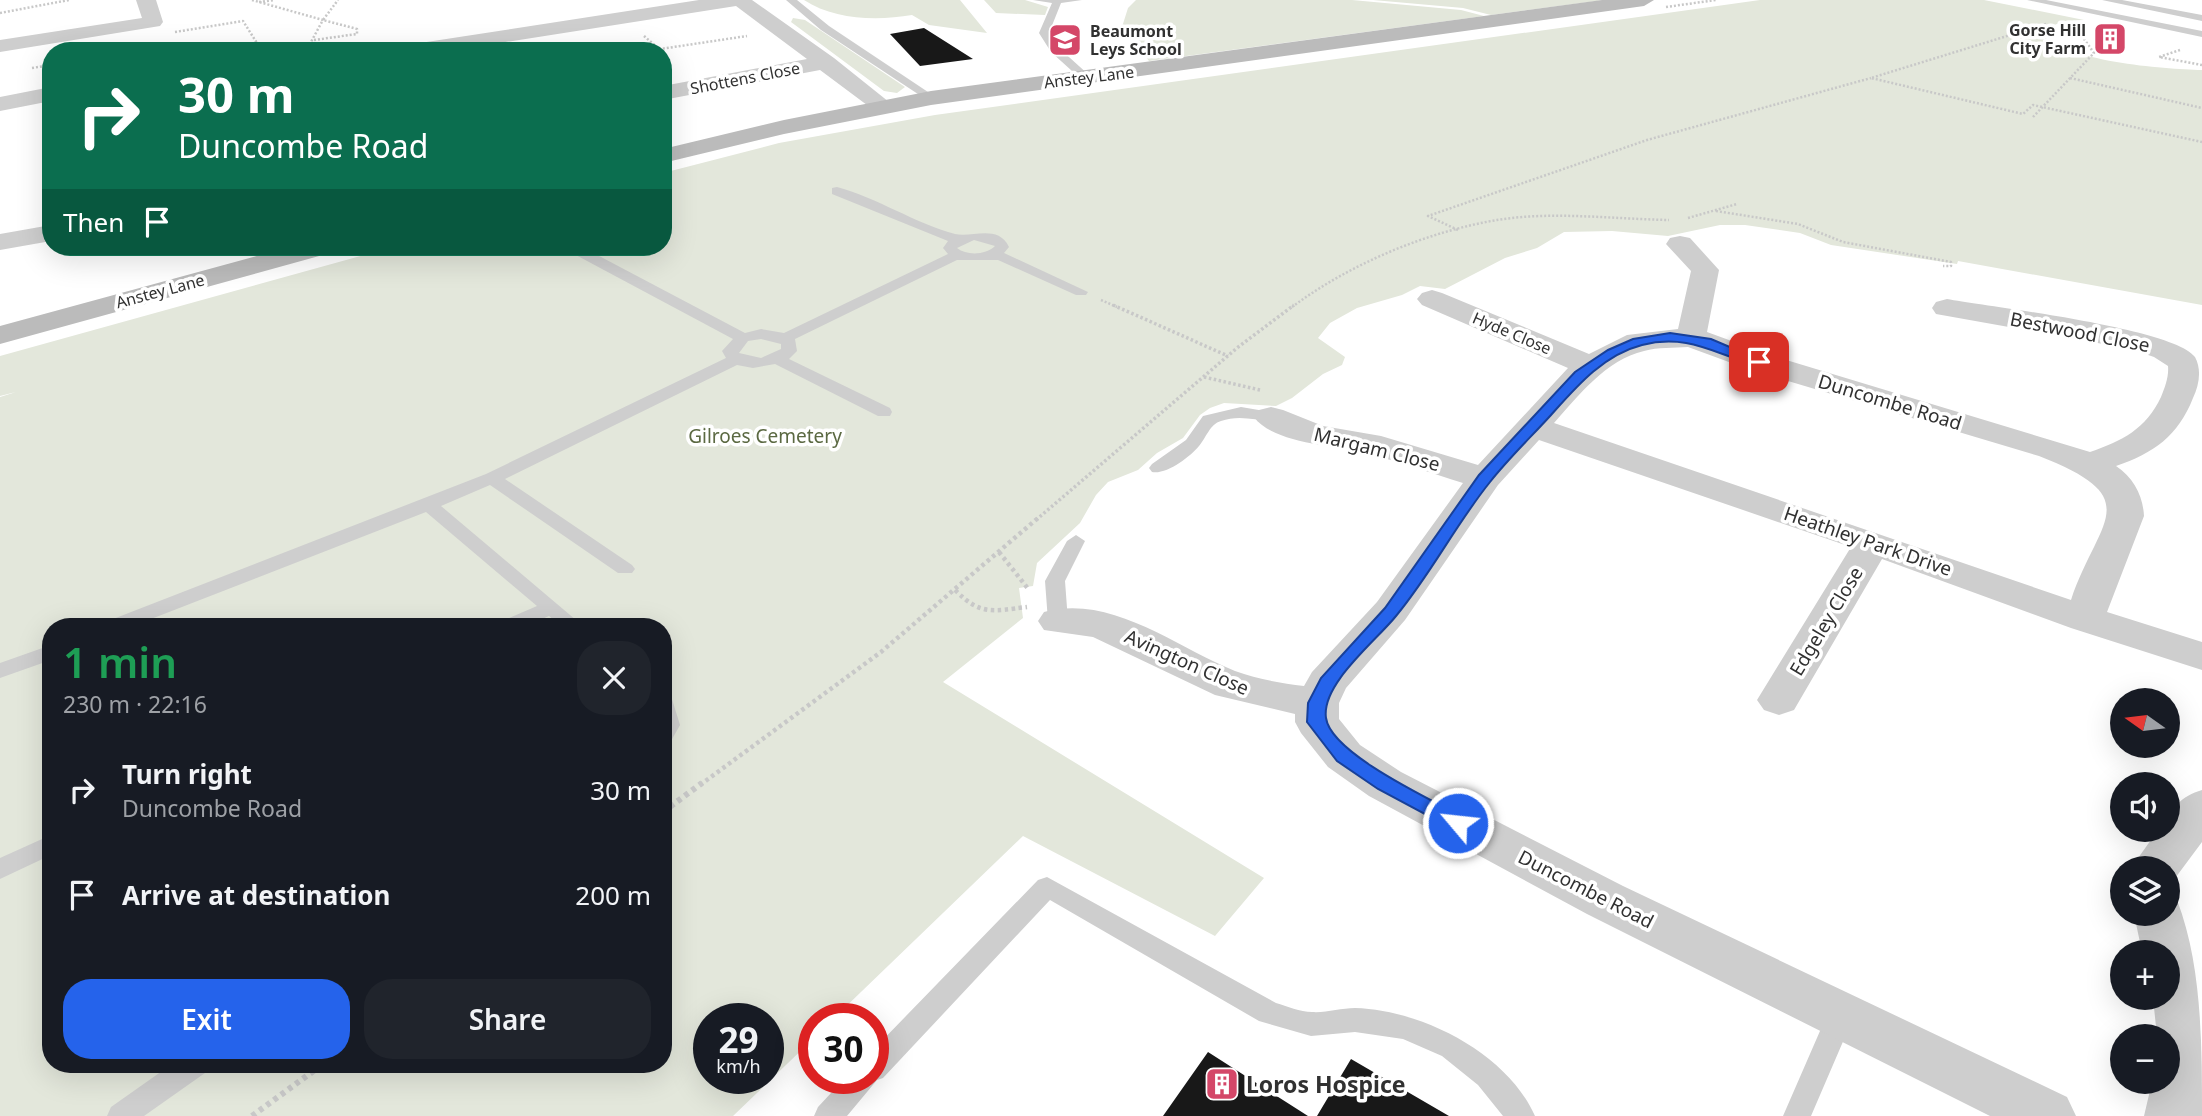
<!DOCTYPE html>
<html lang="en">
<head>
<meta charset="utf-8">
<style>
	:root { --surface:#171b24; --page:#20242c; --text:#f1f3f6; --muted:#9ea1a6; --accent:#2563eb }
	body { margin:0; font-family:"Noto Sans",sans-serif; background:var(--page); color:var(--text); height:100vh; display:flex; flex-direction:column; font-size:26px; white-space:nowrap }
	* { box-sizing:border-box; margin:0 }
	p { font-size:23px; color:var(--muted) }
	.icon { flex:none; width:38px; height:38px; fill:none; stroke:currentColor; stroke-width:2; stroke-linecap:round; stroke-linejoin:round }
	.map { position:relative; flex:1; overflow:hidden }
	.panel { position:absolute; left:42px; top:618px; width:630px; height:455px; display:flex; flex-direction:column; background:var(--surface); border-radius:28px; box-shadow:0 7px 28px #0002 }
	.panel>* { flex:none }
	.guide { position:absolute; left:42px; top:42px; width:630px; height:214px; border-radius:28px; box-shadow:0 7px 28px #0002; background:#0b6e4f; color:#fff; overflow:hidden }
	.needle { width:46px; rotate:284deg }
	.tools { position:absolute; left:2110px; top:688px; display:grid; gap:14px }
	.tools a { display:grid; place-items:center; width:70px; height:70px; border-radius:50%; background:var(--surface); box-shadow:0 7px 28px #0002; font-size:35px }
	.speed { position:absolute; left:693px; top:1003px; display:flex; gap:14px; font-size:35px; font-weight:700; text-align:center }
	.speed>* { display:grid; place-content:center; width:91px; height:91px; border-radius:50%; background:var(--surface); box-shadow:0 7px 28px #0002; line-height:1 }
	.speed small { font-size:18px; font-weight:400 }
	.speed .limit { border:10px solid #d22; background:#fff; color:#111 }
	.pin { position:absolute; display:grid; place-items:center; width:60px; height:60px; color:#fff; margin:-30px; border-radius:14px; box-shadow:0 4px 10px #0006 }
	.me { position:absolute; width:77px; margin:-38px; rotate:298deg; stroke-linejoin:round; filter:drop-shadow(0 0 5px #0008) }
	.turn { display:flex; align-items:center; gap:24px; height:147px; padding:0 21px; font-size:32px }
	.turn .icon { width:91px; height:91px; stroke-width:2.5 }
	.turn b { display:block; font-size:49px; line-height:60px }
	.then { display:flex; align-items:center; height:66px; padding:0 21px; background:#0003; gap:14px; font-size:26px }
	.round { display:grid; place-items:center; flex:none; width:74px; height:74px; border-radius:28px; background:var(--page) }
	.headline { display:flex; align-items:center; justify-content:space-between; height:119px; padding:0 21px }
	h1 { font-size:42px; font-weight:600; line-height:52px; color:#1e9e55 }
	.primary-button { display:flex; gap:14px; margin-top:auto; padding:14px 21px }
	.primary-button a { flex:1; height:80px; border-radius:28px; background:var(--accent); color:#fff; font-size:28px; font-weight:600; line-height:80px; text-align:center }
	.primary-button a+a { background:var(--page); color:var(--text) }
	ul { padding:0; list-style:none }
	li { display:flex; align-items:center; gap:21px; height:105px; padding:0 21px }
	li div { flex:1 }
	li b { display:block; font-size:26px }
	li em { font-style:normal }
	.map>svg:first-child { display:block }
	.green { fill:#e3e7db; fill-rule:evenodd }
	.building { fill:#181818 }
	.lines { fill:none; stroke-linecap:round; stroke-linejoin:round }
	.path-far3 { stroke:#c8c8c8; stroke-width:2.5; stroke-dasharray:2 2; stroke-linecap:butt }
	.path-far2 { stroke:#c8c8c8; stroke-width:3.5; stroke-dasharray:2.5 2.5; stroke-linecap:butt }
	.path-far1 { stroke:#c8c8c8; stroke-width:4.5; stroke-dasharray:3.5 3.5; stroke-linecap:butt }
	.path { stroke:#c8c8c8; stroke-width:6; stroke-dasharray:4.5 4.5; stroke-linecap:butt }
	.service { fill:#cecece; fill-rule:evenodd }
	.minor { fill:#cecece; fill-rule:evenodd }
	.secondary { fill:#bbb; fill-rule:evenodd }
	.route { fill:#2563eb; stroke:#184099; stroke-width:2 }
	.labels { text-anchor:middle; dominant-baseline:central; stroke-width:7; stroke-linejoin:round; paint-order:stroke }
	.far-poi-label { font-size:16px; font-weight:bold; fill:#313131; stroke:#fff; text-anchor:end }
	.far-street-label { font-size:16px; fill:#313131; stroke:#fff }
	.street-label { font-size:19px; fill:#313131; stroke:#fff }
	.park-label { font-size:19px; fill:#5b6942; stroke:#fff }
	.near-poi-label { font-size:23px; font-weight:bold; fill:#313131; stroke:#fff; text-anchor:start }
</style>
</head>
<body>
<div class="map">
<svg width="2202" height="1116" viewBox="0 0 2202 1116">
	<rect width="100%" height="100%" fill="#fff"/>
	<path class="green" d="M 804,0 L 960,0 L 987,33 L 929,25 L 912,15 C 877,21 834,20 804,0 Z
		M 984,0 L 1025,0 L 1048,7 L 1045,15 L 996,13 Z
		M 1136,0 L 1352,0 L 1461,10 L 1484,16 L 1149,61 L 1122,27 L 1128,8 Z
		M 1373,0 L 1604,0 L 1491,15 L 1463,8 Z
		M 1760,0 L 1984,0 L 2084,20 L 2065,21 L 2038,31 C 2064,62 2163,69 2202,70 L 2202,305 L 1958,261 L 1957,264 L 1831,245 L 1800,233 L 1745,225 L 1720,225 L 1668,236 L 1612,231 L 1564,232 L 1537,248 L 1505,258 L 1445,289 L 1420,286 L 1402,295 L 1357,308 L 1330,323 L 1318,338 L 1345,357 L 1342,365 L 1323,374 L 1292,398 L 1276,406 L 1224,403 L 1210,408 L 1200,415 L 1183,438 L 1157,453 L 1138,470 L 1108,482 L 1096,495 L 1080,523 L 1037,563 L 1033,586 L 1019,588 L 1023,618 L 943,682 L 1264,878 L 1215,936 L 1023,836 L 834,1018 L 814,1018 L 814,1038 L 733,1116 L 0,1116 L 0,397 L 16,392 L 0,396 L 0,356 L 393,247 L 663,247 L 663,173 L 779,143 L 935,115 ZM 51,626 L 663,626 L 663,1064 L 51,1064 ZM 709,1018 L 768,1018 L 768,1078 L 709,1078 Z
		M 793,18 L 805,20 L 905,87 L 897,93 L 884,91 L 791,22 Z"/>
	<path class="building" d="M 924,28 L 973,59 L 920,66 L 890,34 Z
		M 1208,1052 L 1308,1116 L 1163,1116 Z
		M 1351,1059 L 1449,1116 L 1317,1116 Z"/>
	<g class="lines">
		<path class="path-far3" d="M 252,0 L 323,20 L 306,51
			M 259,2 L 274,0
			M 1666,7 L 1716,0
			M 0,13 L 69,0
			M 2046,24 L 1871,78 L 2023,114 L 2033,105 L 2202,142
			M 175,32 L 243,21 L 262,51
			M 644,36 L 658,48
			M 314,40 L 357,34 L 357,29 L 323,20 L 338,0
			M 2180,50 L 2159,57 L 2202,65
			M 294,51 L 306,49
			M 647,51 L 747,36
			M 32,68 L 51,65
			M 2070,78 L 2202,108
			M 2033,117 L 2094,53 L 2079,32 L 2084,30
			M 1716,211 L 1798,224 L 1843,242 L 1951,262 L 1951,266 L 1943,266
			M 1688,218 L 1737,204
			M 1458,230 L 1428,216 L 1647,140 L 1871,78
			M 348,250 L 360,247
			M 1101,300 L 1117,307
			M 1292,307 C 1350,264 1426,232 1497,220 C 1552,211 1613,219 1669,220"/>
		<path class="path-far2" d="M 1113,305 L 1228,356
			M 1204,377 L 1260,390
			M 1036,520 L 1237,348 L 1294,305"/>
		<path class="path-far1" d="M 999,552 L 1029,590
			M 955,590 C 981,616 992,611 1027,607
			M 700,785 L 881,652 L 1038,518"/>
		<path class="path" d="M 663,812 L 702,783
			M 252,1116 L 323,1064"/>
		<path class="service" d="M 786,0 L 797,0 L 829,26 L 937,98 L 927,100 L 821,30 Z
			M 1033,0 L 1082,0 L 1061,3 L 1049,33 L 1059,48 L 1090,76 L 1090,80 L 1082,80 L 1051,52 L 1039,33 L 1052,3 Z
			M 2027,0 L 2046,0 L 2202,31 L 2202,37 Z
			M 2102,0 L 2122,0 L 2202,15 L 2202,21 Z
			M 837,187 C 878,198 914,223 955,234 C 972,238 998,224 1009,247 L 1004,253 L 1088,292 L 1086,295 L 1076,295 L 998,260 L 957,260 L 795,339 L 797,351 L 789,359 L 890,408 L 892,412 L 890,416 L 878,416 L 775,364 L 753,368 L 737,365 L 505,479 L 632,565 L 635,569 L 632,573 L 618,573 L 490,485 L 441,506 L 583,626 L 561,626 L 549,616 L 526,626 L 499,626 L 502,621 L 537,606 L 426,512 L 133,626 L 105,626 L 108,621 L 486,474 L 726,358 L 722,351 L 733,339 L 574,254 L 574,248 L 584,248 L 745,333 L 761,329 L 784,333 L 948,254 L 943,248 L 948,241 L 832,194 L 832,188 ZM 974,240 L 995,246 C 986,255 967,256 957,248 ZM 761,339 L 781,344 L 781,349 L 761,358 L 739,353 L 748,341 Z
			M 1241,407 L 1277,413 L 1279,417 L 1271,422 C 1254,419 1237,415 1221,421 C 1210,424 1206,438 1199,446 C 1190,457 1166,475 1152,472 L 1149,468 L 1152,464 L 1186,440 L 1203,416 Z
			M 1076,535 L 1085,541 L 1065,581 L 1068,621 L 1058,627 L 1048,621 L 1045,581 L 1067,541 Z
			M 51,645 L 51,660 L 0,678 L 0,663 Z
			M 663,694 L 671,696 L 680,725 L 671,741 L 663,743 Z
			M 51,835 L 51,855 L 0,879 L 0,858 Z
			M 1047,877 L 1276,1003 C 1287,1006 1300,1012 1312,1012 C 1326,1013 1341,1008 1355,1008 C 1422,1010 1507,1053 1535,1116 L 1503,1116 L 1478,1085 L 1442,1056 L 1403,1039 L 1355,1032 L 1311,1036 L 1259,1021 L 1050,900 L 883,1078 L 877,1080 L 847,1116 L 814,1116 L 818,1107 L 845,1078 L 873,1078 L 873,1050 L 1038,880 Z
			M 1840,1004 L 1850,1008 L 1854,1016 L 1811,1116 L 1783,1116 L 1830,1008 Z
			M 172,1064 L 209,1064 L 205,1073 L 144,1116 L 107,1116 L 111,1107 Z"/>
		<path class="minor" d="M 136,0 L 156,0 L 163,22 L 160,26 L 0,52 L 0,40 L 142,18 Z
			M 699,0 L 752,0 L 834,58 L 894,106 L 883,113 L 875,111 L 820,70 L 663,100 L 663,86 L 807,59 L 736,6 L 448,51 L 397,51 L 407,45 Z
			M 51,87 L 51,101 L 0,111 L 0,97 Z
			M 51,225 L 51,241 L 0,250 L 0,234 Z
			M 1680,236 L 1690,238 L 1719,270 L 1707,332 L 1770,355 L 2090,452 C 2122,441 2146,429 2161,397 C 2165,387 2169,377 2168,366 L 2154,357 L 2131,349 L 1936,314 L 1932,308 L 1936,302 L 1947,299 C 1991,307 2173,328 2195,357 C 2202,370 2199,385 2193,398 C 2178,436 2154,453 2116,466 C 2134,478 2143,496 2144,516 L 2107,612 L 2202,642 L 2202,670 L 2071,628 L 1882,559 L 1794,710 L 1779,715 L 1764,710 L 1757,700 L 1851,547 L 1539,440 L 1498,485 L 1405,620 L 1346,688 L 1339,703 L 1339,719 L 1360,745 L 1401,772 L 1623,886 L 2067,1097 L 2076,1116 L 1990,1116 L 1587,914 L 1369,796 L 1328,767 L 1301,733 L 1295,722 L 1295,714 L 1215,695 L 1093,637 L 1044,630 L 1038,621 L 1044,612 C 1112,594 1175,647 1235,671 C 1257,679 1280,683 1304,686 L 1312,672 L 1377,602 L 1463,483 C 1431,473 1398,461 1365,453 C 1336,446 1272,443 1254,417 L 1259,410 L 1271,407 L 1283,410 L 1323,426 L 1381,436 L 1478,465 L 1568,368 L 1422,305 L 1417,299 L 1422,293 L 1432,290 L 1442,293 L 1589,354 L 1627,335 L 1678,329 L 1691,271 L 1666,244 L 1670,238 ZM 1688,347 L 1748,369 L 2039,456 C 2149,499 2098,519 2071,600 L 1554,423 C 1579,395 1606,360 1644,351 C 1658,347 1674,348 1688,347 Z
			M 2202,790 L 2202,842 L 2173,881 L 2168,883 L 2168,868 L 2131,868 L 2158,830 L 2168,830 C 2168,808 2182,796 2202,790 Z
			M 2168,897 L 2177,900 C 2202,965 2202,1044 2202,1116 L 2144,1116 L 2152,1082 L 2168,1082 L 2168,1036 L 2157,1036 L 2153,998 L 2168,998 L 2168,952 L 2142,952 L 2134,914 L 2168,914 Z"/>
		<path class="secondary" d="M 1602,0 L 1654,0 L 1644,6 L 931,105 L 784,134 L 663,163 L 663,149 L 784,120 L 931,91 Z
			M 290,247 L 334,247 L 330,253 L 0,344 L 0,326 Z"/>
	</g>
	<path class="route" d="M 1670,333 L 1711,339 L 1765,362 L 1759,366 C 1716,355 1689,333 1642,345 C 1603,355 1576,387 1551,415 C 1531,437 1509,458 1490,482 C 1456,524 1431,574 1396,616 C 1376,641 1321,684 1326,718 C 1331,754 1434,801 1465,818 L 1468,823 L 1465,828 L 1451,828 L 1378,789 L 1337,761 L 1307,722 L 1308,703 L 1321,678 L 1385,608 L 1479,475 L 1575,372 L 1608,350 L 1633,339 Z"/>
	<defs>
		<symbol id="building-square" viewBox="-11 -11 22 22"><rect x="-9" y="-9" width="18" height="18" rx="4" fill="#d44768" stroke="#fff"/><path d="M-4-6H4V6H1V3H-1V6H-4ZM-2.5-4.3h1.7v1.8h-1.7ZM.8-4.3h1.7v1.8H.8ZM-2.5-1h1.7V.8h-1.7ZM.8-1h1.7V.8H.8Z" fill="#fff"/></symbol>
		<symbol id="school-square" viewBox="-11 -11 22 22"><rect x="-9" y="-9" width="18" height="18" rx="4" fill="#d44768" stroke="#fff"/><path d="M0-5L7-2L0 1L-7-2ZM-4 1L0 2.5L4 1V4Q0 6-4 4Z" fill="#fff"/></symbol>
	</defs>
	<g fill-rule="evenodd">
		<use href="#building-square" x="2091" y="20" width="38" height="38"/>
		<use href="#school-square" x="1046" y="21" width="38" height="38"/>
		<use href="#building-square" x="1203" y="1065" width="38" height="38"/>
	</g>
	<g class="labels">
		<g class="far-poi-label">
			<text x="2086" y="30">Gorse Hill<tspan x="2086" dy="18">City Farm</tspan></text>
			<text x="1090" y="31" text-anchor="start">Beaumont<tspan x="1090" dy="18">Leys School</tspan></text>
		</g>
		<g class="far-street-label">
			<text transform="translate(1089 77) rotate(-7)">Anstey Lane</text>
			<text transform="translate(745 78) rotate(-11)">Shottens Close</text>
			<text transform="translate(160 291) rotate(-15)">Anstey Lane</text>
			<text transform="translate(1512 333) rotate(23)">Hyde Close</text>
		</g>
		<g class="street-label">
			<text transform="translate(2080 332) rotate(11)">Bestwood Close</text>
			<text transform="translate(1890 402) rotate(17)">Duncombe Road</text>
			<text transform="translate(1377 449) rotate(14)">Margam Close</text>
			<text transform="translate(1868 541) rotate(19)">Heathley Park Drive</text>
			<text transform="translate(1826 621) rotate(-59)">Edgeley Close</text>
			<text transform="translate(1187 662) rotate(24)">Avington Close</text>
			<text transform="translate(1586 889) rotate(27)">Duncombe Road</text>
		</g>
		<g class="park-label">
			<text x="765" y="436">Gilroes Cemetery</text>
		</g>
		<g class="near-poi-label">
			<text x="1246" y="1084">Loros Hospice</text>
		</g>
	</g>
</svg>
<div class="tools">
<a><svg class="needle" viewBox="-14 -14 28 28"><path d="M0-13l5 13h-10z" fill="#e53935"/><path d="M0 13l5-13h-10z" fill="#9ea1a6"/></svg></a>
<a><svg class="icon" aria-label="sound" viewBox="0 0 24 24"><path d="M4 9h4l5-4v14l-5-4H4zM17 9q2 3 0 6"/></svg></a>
<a><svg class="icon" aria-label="layers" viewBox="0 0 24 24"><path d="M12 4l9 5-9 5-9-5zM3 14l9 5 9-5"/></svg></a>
<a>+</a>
<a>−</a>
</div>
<div class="speed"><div>29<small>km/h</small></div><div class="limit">30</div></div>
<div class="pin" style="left:1759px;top:362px;background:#d93025"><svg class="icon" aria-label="arrive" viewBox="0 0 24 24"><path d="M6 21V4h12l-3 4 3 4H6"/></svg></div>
<svg class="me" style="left:1458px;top:823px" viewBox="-20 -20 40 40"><circle r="17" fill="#2563eb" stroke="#fff" stroke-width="3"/><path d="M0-11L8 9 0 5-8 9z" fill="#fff"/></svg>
<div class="guide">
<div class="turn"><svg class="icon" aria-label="right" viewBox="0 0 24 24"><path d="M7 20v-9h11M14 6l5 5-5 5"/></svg><div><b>30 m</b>Duncombe Road</div></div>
<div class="then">Then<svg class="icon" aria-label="arrive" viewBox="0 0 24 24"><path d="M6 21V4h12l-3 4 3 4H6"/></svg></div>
</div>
<section class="panel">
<div class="headline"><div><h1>1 min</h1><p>230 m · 22:16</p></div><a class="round"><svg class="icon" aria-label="close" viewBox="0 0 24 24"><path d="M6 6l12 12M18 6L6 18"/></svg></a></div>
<ul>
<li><svg class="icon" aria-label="right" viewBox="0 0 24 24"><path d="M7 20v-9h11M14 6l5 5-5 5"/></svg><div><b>Turn right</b><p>Duncombe Road</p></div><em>30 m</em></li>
<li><svg class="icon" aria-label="arrive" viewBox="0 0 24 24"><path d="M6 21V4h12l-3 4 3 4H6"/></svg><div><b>Arrive at destination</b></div><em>200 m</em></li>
</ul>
<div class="primary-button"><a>Exit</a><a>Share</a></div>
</section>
</div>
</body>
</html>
